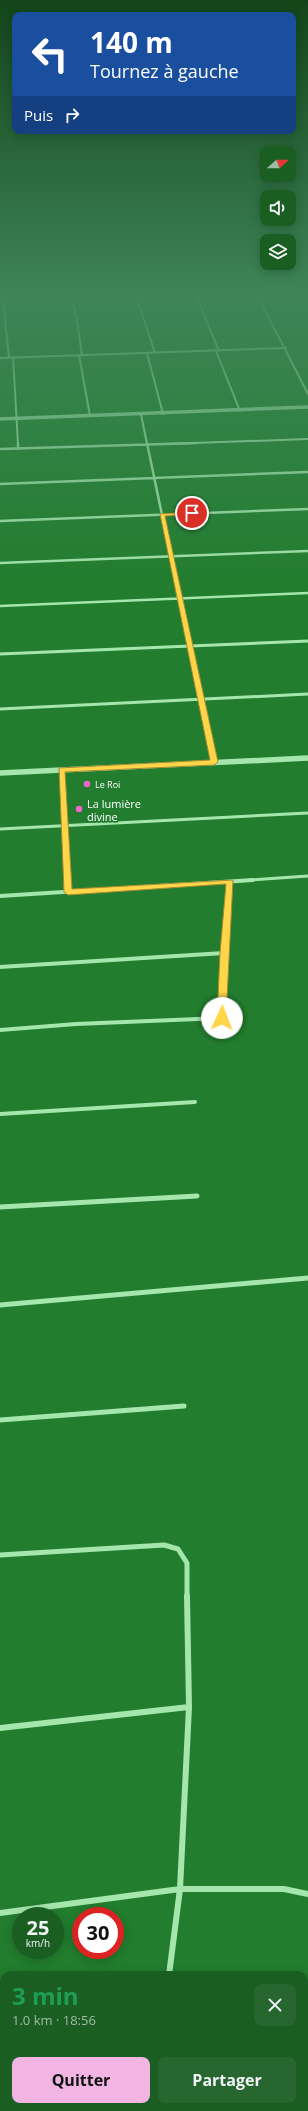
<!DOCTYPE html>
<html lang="fr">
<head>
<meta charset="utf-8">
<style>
	:root { --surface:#1a5e22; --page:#27672f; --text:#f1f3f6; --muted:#9fbaa5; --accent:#f1b4e3 }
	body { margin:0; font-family:"Open Sans",sans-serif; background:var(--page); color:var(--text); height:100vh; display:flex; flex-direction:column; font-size:15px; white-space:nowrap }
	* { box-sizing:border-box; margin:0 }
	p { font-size:13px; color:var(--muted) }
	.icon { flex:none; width:22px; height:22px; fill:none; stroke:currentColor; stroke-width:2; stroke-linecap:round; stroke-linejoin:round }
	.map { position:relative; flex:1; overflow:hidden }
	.details { position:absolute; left:0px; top:1971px; width:308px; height:140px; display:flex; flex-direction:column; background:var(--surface); border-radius:12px 12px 0 0; box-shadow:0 2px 10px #0003 }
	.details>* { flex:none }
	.guide { position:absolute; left:12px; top:12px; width:284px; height:122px; border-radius:8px; box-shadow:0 2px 10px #0003; background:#1a4fa0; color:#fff; overflow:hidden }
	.needle { width:26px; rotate:69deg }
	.buttons { position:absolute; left:260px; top:146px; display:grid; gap:8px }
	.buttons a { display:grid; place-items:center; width:36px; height:36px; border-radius:8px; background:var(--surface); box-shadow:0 2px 10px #0003; font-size:20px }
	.speed { position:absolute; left:12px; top:1907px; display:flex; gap:8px; font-size:20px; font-weight:700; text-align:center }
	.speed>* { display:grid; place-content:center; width:52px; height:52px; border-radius:50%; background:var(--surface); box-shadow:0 2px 10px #0003; line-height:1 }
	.speed small { font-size:10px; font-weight:400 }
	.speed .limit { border:6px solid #d22; background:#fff; color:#111 }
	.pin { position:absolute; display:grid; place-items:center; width:34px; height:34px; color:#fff; margin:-17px; border:2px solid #fff; border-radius:50%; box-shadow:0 1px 4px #0007 }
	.me { position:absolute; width:44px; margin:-22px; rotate:2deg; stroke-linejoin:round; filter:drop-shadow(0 0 3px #0008) }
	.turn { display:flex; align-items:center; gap:14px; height:84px; padding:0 12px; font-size:18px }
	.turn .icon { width:52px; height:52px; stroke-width:2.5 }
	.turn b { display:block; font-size:28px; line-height:34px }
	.then { display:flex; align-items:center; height:38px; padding:0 12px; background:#0003; gap:8px; font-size:15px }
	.round { display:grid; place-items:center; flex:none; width:42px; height:42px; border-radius:8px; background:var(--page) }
	.headline { display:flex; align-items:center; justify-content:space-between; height:68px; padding:0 12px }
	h1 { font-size:24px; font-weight:700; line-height:30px; color:#1e9e55 }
	.button { display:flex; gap:8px; margin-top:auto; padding:8px 12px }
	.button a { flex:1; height:46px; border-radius:8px; background:var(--accent); color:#111; font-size:16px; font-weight:700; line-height:46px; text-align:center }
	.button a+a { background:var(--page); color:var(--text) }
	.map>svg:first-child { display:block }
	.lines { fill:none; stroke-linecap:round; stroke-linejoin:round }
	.minor-far5 { stroke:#a5e6ad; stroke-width:2 }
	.minor-far4 { stroke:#a5e6ad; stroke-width:2.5 }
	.minor-far3 { stroke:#a5e6ad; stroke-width:3 }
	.minor-far2 { stroke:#a5e6ad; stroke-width:4 }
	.minor-far1 { stroke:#a5e6ad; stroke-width:5 }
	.minor { stroke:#a5e6ad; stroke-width:6 }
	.tertiary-far1 { stroke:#a5e6ad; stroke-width:3.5 }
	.tertiary { stroke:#a5e6ad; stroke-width:5.5 }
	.route { fill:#ffd54a; stroke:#a68a30 }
	.poi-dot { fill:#f267cb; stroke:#227d2e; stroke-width:1.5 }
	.labels { text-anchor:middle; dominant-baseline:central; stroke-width:3.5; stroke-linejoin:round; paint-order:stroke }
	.far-poi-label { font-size:9px; fill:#fff; stroke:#227d2e; text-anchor:start }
	.poi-label { font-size:11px; fill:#fff; stroke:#227d2e; text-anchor:start }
</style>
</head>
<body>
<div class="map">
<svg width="308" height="2111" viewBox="0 0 308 2111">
	<rect width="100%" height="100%" fill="#227d2e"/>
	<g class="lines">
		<path class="minor-far5" d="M 2,293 L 9,357
			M 70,293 L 77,320 L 82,355
			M 135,293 L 155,353
			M 195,293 L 219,351
			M 256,293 L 308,394
			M 216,351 L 240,411
			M 147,353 L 163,414
			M 79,355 L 90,416
			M 13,357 L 18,444
			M 0,358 L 286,348
			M 141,414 L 147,444
			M 166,444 L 308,439"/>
		<path class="minor-far4" d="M 18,443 L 18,449
			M 147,443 L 187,635
			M 0,449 L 197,443
			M 0,484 L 308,472
			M 0,521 L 308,509
			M 0,563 L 308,551
			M 0,606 L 308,593"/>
		<path class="minor-far3" d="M 187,634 L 214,762
			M 0,654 L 308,641
			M 0,709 L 308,694
			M 62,770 L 67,881
			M 0,829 L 308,813
			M 238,881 L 308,876"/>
		<path class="minor-far2" d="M 67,880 L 68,892
			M 0,896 L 253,880
			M 0,967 L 224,953
			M 0,1030 L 76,1024 L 222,1018 L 224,953 L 230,882
			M 0,1114 L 195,1102"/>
		<path class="minor-far1" d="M 0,1207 L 197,1196
			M 0,1305 L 308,1278
			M 0,1420 L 184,1406
			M 0,1555 L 164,1545 L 178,1549 L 187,1563 L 187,1597"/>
		<path class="minor" d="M 0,1728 L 189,1707
			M 0,1913 L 180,1889 L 284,1889 L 308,1894
			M 169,1975 L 180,1889 L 189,1707 L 187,1596
			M 151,2107 L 151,2111"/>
		<path class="tertiary-far1" d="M 0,419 L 308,407"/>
		<path class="tertiary" d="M 0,773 L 308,758"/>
	</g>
	<linearGradient id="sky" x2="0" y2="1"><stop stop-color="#134519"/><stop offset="0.5" stop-color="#3e8457"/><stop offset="1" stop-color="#3e8457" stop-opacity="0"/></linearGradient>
	<rect width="308" height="589" fill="url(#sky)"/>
	<path class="route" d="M 192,512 L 193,514 L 165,516 L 218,762 L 214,765 L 65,772 L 72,889 L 233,880 L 226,1018 L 222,1022 L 217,1018 L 220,953 L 226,884 L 68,895 L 64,892 L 59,768 L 210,760 L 160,514 Z"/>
	<g class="poi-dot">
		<circle cx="87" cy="784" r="4"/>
		<circle cx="79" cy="809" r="4"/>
	</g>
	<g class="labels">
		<g class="far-poi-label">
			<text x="95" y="784">Le Roi</text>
		</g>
		<g class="poi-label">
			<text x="87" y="803">La lumière<tspan x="87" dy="13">divine</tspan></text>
		</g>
	</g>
</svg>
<div class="buttons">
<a><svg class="needle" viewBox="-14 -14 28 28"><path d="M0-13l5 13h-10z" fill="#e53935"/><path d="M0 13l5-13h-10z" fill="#9fbaa5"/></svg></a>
<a><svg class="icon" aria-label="sound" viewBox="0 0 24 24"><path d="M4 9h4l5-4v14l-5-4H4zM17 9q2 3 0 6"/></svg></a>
<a><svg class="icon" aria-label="layers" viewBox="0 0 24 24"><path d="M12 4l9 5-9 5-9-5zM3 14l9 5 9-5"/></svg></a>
</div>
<div class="speed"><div>25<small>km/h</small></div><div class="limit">30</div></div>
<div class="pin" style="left:192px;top:513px;background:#d93025"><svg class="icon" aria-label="arrive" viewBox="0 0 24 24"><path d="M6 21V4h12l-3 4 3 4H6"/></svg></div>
<svg class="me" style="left:222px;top:1018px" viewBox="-20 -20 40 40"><circle r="19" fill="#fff"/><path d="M0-13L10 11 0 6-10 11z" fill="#ffd54a"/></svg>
<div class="guide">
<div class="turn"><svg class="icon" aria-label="left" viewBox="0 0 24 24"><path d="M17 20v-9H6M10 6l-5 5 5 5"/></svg><div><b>140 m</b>Tournez à gauche</div></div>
<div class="then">Puis<svg class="icon" aria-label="right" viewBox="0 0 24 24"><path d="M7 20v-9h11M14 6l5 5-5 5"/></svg></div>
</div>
<section class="details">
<div class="headline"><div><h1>3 min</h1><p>1.0 km · 18:56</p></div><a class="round"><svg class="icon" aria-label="close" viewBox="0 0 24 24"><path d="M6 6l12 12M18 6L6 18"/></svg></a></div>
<div class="button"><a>Quitter</a><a>Partager</a></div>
</section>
</div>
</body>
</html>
